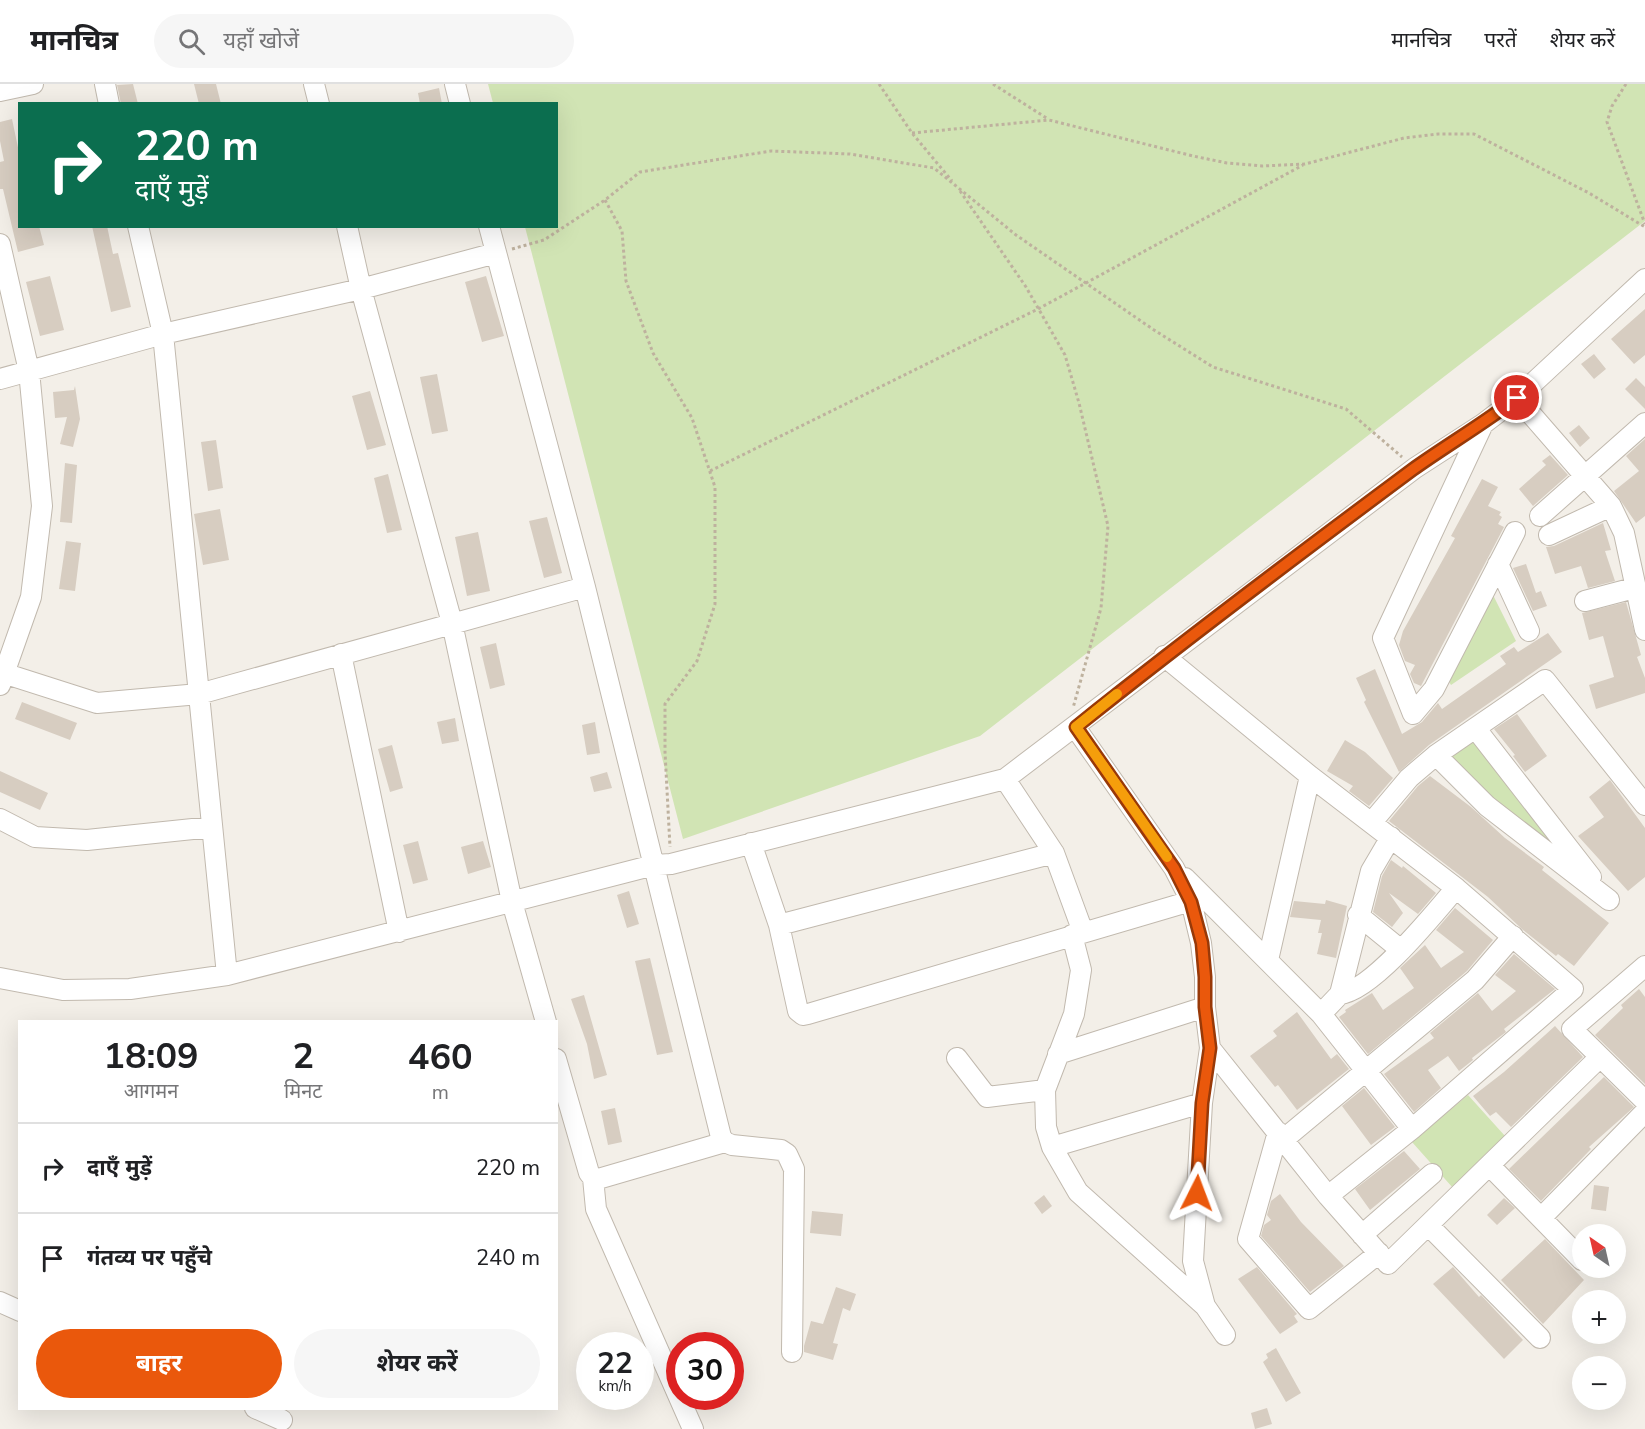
<!DOCTYPE html>
<html lang="hi">
<head>
<meta charset="utf-8">
<style>
	:root { --surface:#fff; --page:#f6f6f6; --text:#202124; --muted:#757577; --line:#e0e0e0; --accent:#ea580c }
	body { margin:0; font-family:"Nunito Sans","Noto Sans Devanagari",sans-serif; background:var(--page); color:var(--text); height:100vh; display:flex; flex-direction:column; font-size:22px; white-space:nowrap }
	* { box-sizing:border-box; margin:0 }
	p { font-size:20px; color:var(--muted) }
	.icon { flex:none; width:33px; height:33px; fill:none; stroke:currentColor; stroke-width:2; stroke-linecap:round; stroke-linejoin:round }
	.map { position:relative; flex:1; overflow:hidden }
	.details { position:absolute; left:18px; top:936px; width:540px; height:390px; display:flex; flex-direction:column; background:var(--surface); border-radius:0px; box-shadow:0 6px 24px #0002 }
	.details>* { flex:none }
	.guide { position:absolute; left:18px; top:18px; width:540px; height:126px; border-radius:0px; box-shadow:0 6px 24px #0002; background:#0b6e4f; color:#fff; overflow:hidden }
	.needle { width:39px; rotate:326deg }
	.controls { position:absolute; left:1572px; top:1140px; display:grid; gap:12px }
	.controls a { display:grid; place-items:center; width:54px; height:54px; border-radius:50%; background:var(--surface); box-shadow:0 6px 24px #0002; font-size:30px }
	.speed { position:absolute; left:576px; top:1248px; display:flex; gap:12px; font-size:30px; font-weight:700; text-align:center }
	.speed>* { display:grid; place-content:center; width:78px; height:78px; border-radius:50%; background:var(--surface); box-shadow:0 6px 24px #0002; line-height:1 }
	.speed small { font-size:15px; font-weight:400 }
	.speed .limit { border:9px solid #d22; background:#fff; color:#111 }
	.pin { position:absolute; display:grid; place-items:center; width:51px; height:51px; color:#fff; margin:-26px; border:3px solid #fff; border-radius:50%; box-shadow:0 2px 6px #0007 }
	.me { position:absolute; width:66px; margin:-33px; rotate:3deg; stroke-linejoin:round; filter:drop-shadow(0 0 4px #0008) }
	.turn { display:flex; align-items:center; gap:21px; height:126px; padding:0 18px; font-size:27px }
	.turn .icon { width:78px; height:78px; stroke-width:2.5 }
	.turn b { display:block; font-size:42px; line-height:51px }
	.eta { display:flex; justify-content:space-evenly; align-items:center; height:102px; text-align:center }
	.eta b { font-size:36px; font-weight:700; line-height:42px }
	.action { display:flex; gap:12px; margin-top:auto; padding:12px 18px }
	.action a { flex:1; height:69px; border-radius:36px; background:var(--accent); color:#fff; font-size:24px; font-weight:700; line-height:69px; text-align:center }
	.action a+a { background:var(--page); color:var(--text) }
	ul { padding:0; list-style:none }
	li { display:flex; align-items:center; gap:18px; height:90px; padding:0 18px; border-top:2px solid var(--line) }
	li div { flex:1 }
	li b { display:block; font-size:22px }
	li em { font-style:normal }
	header { display:flex; align-items:center; gap:36px; box-sizing:border-box; height:84px; padding:0 30px; background:var(--surface); border-bottom:2px solid var(--line) }
	header strong { font-size:28px }
	nav { display:flex; gap:33px; margin-inline-start:auto; font-size:21px }
	.search { width:420px; height:54px; background:var(--page); display:flex; align-items:center; gap:15px; box-sizing:border-box; padding:0 21px; border-radius:33px; color:var(--muted); font-size:22px }
	.map>svg:first-child { display:block }
	.green { fill:#d1e4b4 }
	.building { fill:#d7cdc1 }
	.lines { fill:none; stroke-linecap:round; stroke-linejoin:round }
	.minor-casing { stroke:#c1b9ae; stroke-width:22 }
	.path { stroke:#beb19e; stroke-width:3; stroke-dasharray:3 3; stroke-linecap:butt }
	.minor { stroke:#fff; stroke-width:20 }
	.route-casing { stroke:#983908; stroke-width:15 }
	.route { stroke:#ea580c; stroke-width:10 }
	.slow { stroke:#f59e0b; stroke-width:10 }
</style>
</head>
<body>
<header>
<strong>मानचित्र</strong>
<div class="search"><svg class="icon" aria-label="search" viewBox="0 0 24 24"><circle cx="10" cy="10" r="6"/><path d="M15 15l6 6"/></svg>यहाँ खोजें</div>
<nav><a>मानचित्र</a><a>परतें</a><a>शेयर करें</a></nav>
</header>
<div class="map">
<svg width="1645" height="1345" viewBox="0 0 1645 1345">
	<rect width="100%" height="100%" fill="#f3efe8"/>
	<path class="green" d="M 488,0 L 1645,0 L 1645,137 L 980,652 L 683,755 L 525,143 L 556,142 L 556,20 L 493,19 Z
		M 1493,511 L 1516,557 L 1451,601 L 1448,596 Z
		M 1476,655 L 1552,750 L 1542,758 L 1447,675 Z
		M 1468,1011 L 1505,1052 L 1453,1104 L 1412,1058 Z"/>
	<path class="building" d="M 133,0 L 138,20 L 121,20 L 117,1 Z
		M 194,0 L 216,0 L 221,20 L 199,20 Z
		M 439,4 L 442,20 L 420,20 L 418,9 Z
		M 12,35 L 20,73 L 20,142 L 39,142 L 44,161 L 18,168 L 3,105 L 0,105 L 0,78 L 4,77 L 0,57 L 0,38 Z
		M 92,142 L 107,142 L 113,170 L 118,169 L 131,223 L 111,228 Z
		M 50,192 L 64,246 L 40,252 L 26,198 Z
		M 486,192 L 504,252 L 482,258 L 465,198 Z
		M 1645,225 L 1645,271 L 1634,280 L 1611,255 Z
		M 1594,270 L 1606,285 L 1594,295 L 1581,280 Z
		M 437,290 L 448,347 L 432,350 L 420,293 Z
		M 1636,294 L 1645,303 L 1645,325 L 1625,305 Z
		M 75,302 L 80,335 L 73,363 L 60,360 L 67,333 L 55,334 L 53,308 L 74,306 Z
		M 370,307 L 386,361 L 367,366 L 352,312 Z
		M 1579,341 L 1590,354 L 1580,363 L 1569,349 Z
		M 1645,355 L 1645,432 L 1636,439 L 1614,407 L 1639,387 L 1626,372 Z
		M 216,356 L 223,404 L 208,407 L 201,358 Z
		M 1550,371 L 1568,391 L 1533,422 L 1519,405 L 1546,381 L 1542,377 Z
		M 65,379 L 77,381 L 72,439 L 60,438 Z
		M 388,390 L 402,446 L 387,449 L 374,394 Z
		M 1482,395 L 1498,403 L 1488,422 L 1501,428 L 1499,431 L 1502,433 L 1498,440 L 1504,443 L 1421,602 L 1414,599 L 1410,590 L 1415,581 L 1405,577 L 1399,561 L 1403,547 L 1455,454 L 1451,452 Z
		M 220,425 L 229,476 L 203,481 L 194,430 Z
		M 547,433 L 562,489 L 544,494 L 529,437 Z
		M 1603,439 L 1611,466 L 1605,467 L 1615,497 L 1588,504 L 1581,482 L 1555,490 L 1546,463 L 1554,462 Z
		M 478,448 L 490,507 L 467,512 L 455,453 Z
		M 66,457 L 81,459 L 75,507 L 59,505 Z
		M 1526,480 L 1536,509 L 1541,507 L 1547,522 L 1533,527 L 1513,484 Z
		M 1626,518 L 1641,571 L 1637,573 L 1645,594 L 1645,609 L 1596,625 L 1589,601 L 1614,593 L 1603,552 L 1589,556 L 1582,529 Z
		M 1548,549 L 1562,568 L 1429,661 L 1399,688 L 1364,618 L 1366,616 L 1356,594 L 1375,585 L 1402,650 L 1422,638 L 1438,619 L 1442,625 L 1506,580 L 1500,572 L 1514,563 L 1518,568 Z
		M 496,559 L 505,601 L 490,605 L 480,563 Z
		M 22,618 L 77,639 L 70,656 L 15,635 Z
		M 1517,630 L 1547,672 L 1525,688 L 1513,672 L 1515,671 L 1494,645 Z
		M 455,634 L 459,657 L 442,660 L 437,638 Z
		M 595,638 L 600,669 L 587,671 L 582,641 Z
		M 1345,656 L 1365,668 L 1393,694 L 1369,722 L 1349,707 L 1353,702 L 1327,687 Z
		M 392,661 L 403,704 L 390,708 L 378,665 Z
		M 0,687 L 48,709 L 40,726 L 0,708 Z
		M 607,688 L 612,704 L 594,708 L 590,693 Z
		M 1430,692 L 1471,723 L 1505,754 L 1544,783 L 1542,786 L 1609,839 L 1574,882 L 1558,870 L 1556,872 L 1523,846 L 1488,813 L 1389,737 L 1418,702 Z
		M 1610,696 L 1645,744 L 1645,793 L 1628,807 L 1578,752 L 1604,733 L 1589,713 Z
		M 418,757 L 428,796 L 413,800 L 403,761 Z
		M 483,757 L 491,783 L 468,790 L 461,763 Z
		M 1391,776 L 1402,784 L 1403,782 L 1436,809 L 1418,830 L 1389,809 L 1403,829 L 1392,843 L 1373,828 L 1382,792 Z
		M 629,807 L 639,840 L 627,844 L 617,811 Z
		M 1326,816 L 1347,822 L 1336,874 L 1317,870 L 1322,849 L 1318,849 L 1321,836 L 1290,833 L 1294,817 L 1325,820 Z
		M 1455,824 L 1493,856 L 1467,887 L 1368,970 L 1339,933 L 1346,928 L 1345,926 L 1372,909 L 1383,926 L 1414,904 L 1400,884 L 1425,861 L 1441,884 L 1464,868 L 1436,846 Z
		M 1514,870 L 1555,905 L 1504,945 L 1506,948 L 1472,974 L 1473,976 L 1459,987 L 1448,972 L 1428,986 L 1441,1004 L 1414,1028 L 1384,990 L 1434,954 L 1430,949 L 1478,909 L 1492,927 L 1516,907 L 1495,891 Z
		M 650,874 L 673,968 L 657,971 L 635,877 Z
		M 1639,905 L 1645,913 L 1645,1000 L 1595,951 L 1623,924 L 1621,921 Z
		M 584,911 L 607,991 L 594,995 L 587,960 L 571,915 Z
		M 1297,928 L 1331,975 L 1337,970 L 1349,985 L 1297,1026 L 1278,1001 L 1275,1003 L 1250,972 L 1277,952 L 1273,947 Z
		M 1555,942 L 1583,973 L 1511,1043 L 1496,1028 L 1490,1032 L 1473,1012 L 1504,988 Z
		M 1604,993 L 1634,1023 L 1589,1063 L 1591,1065 L 1541,1117 L 1509,1085 Z
		M 1364,1004 L 1395,1043 L 1371,1061 L 1342,1022 Z
		M 615,1024 L 622,1058 L 608,1061 L 601,1027 Z
		M 1404,1067 L 1420,1085 L 1370,1126 L 1355,1105 Z
		M 1594,1101 L 1609,1103 L 1606,1127 L 1591,1125 Z
		M 1280,1110 L 1301,1138 L 1344,1182 L 1310,1208 L 1261,1152 L 1264,1141 L 1271,1136 L 1267,1131 L 1271,1117 Z
		M 1044,1111 L 1052,1122 L 1042,1130 L 1034,1119 Z
		M 1504,1114 L 1515,1124 L 1497,1141 L 1487,1131 Z
		M 812,1127 L 843,1130 L 841,1152 L 810,1149 Z
		M 1545,1155 L 1584,1196 L 1543,1240 L 1501,1196 Z
		M 1257,1183 L 1297,1230 L 1294,1232 L 1298,1238 L 1280,1250 L 1238,1195 Z
		M 1453,1183 L 1479,1213 L 1481,1211 L 1523,1256 L 1504,1275 L 1433,1200 Z
		M 836,1203 L 856,1210 L 850,1227 L 843,1224 L 833,1259 L 838,1260 L 833,1276 L 804,1268 L 804,1262 L 811,1237 L 823,1240 Z
		M 1276,1264 L 1301,1309 L 1286,1318 L 1263,1278 L 1268,1274 L 1266,1270 Z
		M 1267,1324 L 1272,1340 L 1255,1345 L 1251,1329 Z"/>
	<g class="lines">
		<defs>
			<path id="minor" d="M 105,0 L 109,20
				M 314,0 L 319,20
				M 455,0 L 460,20
				M 0,7 L 33,0
				M 138,142 L 163,250 L 227,891
				M 347,142 L 361,205 L 452,539 L 512,818 L 546,938
				M 489,142 L 585,503 L 721,1053 L 725,1058 L 732,1061 L 781,1066 L 787,1070 L 794,1085 L 792,1268
				M 0,160 L 29,287 L 42,422 L 31,513 L 0,601
				M 0,295 L 163,250 L 361,205 L 496,169
				M 1517,314 L 1611,422 L 1624,449 L 1645,546
				M 1483,340 L 1383,554 L 1413,630 L 1434,605 L 1515,448
				M 1540,432 L 1645,339
				M 1549,451 L 1611,422
				M 1498,480 L 1529,547
				M 1585,517 L 1634,504
				M 341,570 L 399,848
				M 1164,572 L 1310,692 L 1456,804 L 1573,905 L 1412,1045 L 1328,1112
				M 0,588 L 97,619 L 199,610 L 585,503
				M 1075,643 L 1174,784 L 1191,817 L 1201,859 L 1205,893 L 1205,923 L 1210,964 L 1202,1019 L 1193,1177 L 1205,1222 L 1225,1251
				M 1476,645 L 1591,793
				M 1436,671 L 1487,722 L 1609,816
				M 1005,695 L 1054,769 L 1083,848
				M 0,735 L 35,753 L 87,756 L 212,743
				M 1372,738 L 1409,694 L 1436,671 L 1545,596 L 1645,721
				M 751,759 L 779,841
				M 1054,769 L 779,841 L 798,927 L 803,931 L 808,930 L 1191,817
				M 1185,794 L 1321,930 L 1412,1045
				M 1358,831 L 1401,866
				M 1072,851 L 1081,886 L 1074,930 L 1045,1006 L 1046,1043 L 1052,1063 L 1078,1108 L 1205,1222
				M 1268,876 L 1310,692
				M 1645,882 L 1572,945 L 1645,1017
				M 0,894 L 63,906 L 130,905 L 227,891 L 654,781 L 671,780 L 1005,695 L 1415,384 L 1483,340 L 1517,314 L 1645,195
				M 1340,910 C 1372,907 1434,830 1456,804
				M 1321,930 L 1340,910 L 1371,787 L 1391,753
				M 1210,964 L 1328,1112 L 1388,1180 L 1599,974
				M 1058,970 L 1205,923
				M 957,974 L 987,1013 L 1045,1006
				M 556,975 L 589,1089 L 593,1094 L 598,1095 L 725,1058
				M 1278,1048 L 1248,1155 L 1309,1225 L 1379,1169
				M 1284,1055 L 1475,896 L 1513,852
				M 1052,1063 L 1202,1019
				M 1490,1082 L 1582,1176
				M 593,1094 L 596,1125 L 693,1345
				M 1541,1134 L 1645,1028
				M 1429,1142 L 1540,1254
				M 1362,1151 L 1432,1090
				M 0,1218 L 20,1227
				M 255,1324 L 282,1336"/>
		</defs>
		<use href="#minor" class="minor-casing"/>
		<path class="path" d="M 879,0 L 912,49 L 952,97
			M 993,0 L 1048,35
			M 1626,0 L 1612,22 L 1607,38 L 1645,140
			M 912,49 L 1049,36 L 1193,72 L 1227,79 L 1262,82 L 1305,80 L 1404,54 L 1438,50 L 1474,50 L 1589,109 L 1645,143
			M 960,107 L 1026,203 L 1065,271 L 1079,319 L 1108,442 L 1101,524 L 1073,624
			M 605,116 L 622,147 L 626,197 L 653,269 L 692,334 L 715,403 L 715,520 L 697,577 L 665,620 L 665,668 L 670,763
			M 512,165 L 544,156 L 605,116 L 640,88 L 771,67 L 850,70 L 934,84 L 1016,151 L 1154,246 L 1213,283 L 1346,325 L 1402,373
			M 710,387 L 1038,225 L 1303,81"/>
		<use href="#minor" class="minor"/>
	</g>
	<g class="lines">
		<defs>
			<path id="route" d="M 1197,1109 L 1202,1019 L 1210,964 L 1205,923 L 1205,893 L 1202,859 L 1191,818 L 1174,784 L 1076,643 C 1186,555 1299,470 1412,386 C 1447,361 1483,340 1517,314"/>
		</defs>
		<use href="#route" class="route-casing"/>
		<use href="#route" class="route"/>
		<path class="slow" d="M 1117,610 L 1076,643 L 1167,773"/>
	</g>
</svg>
<div class="controls">
<a><svg class="needle" viewBox="-14 -14 28 28"><path d="M0-13l5 13h-10z" fill="#e53935"/><path d="M0 13l5-13h-10z" fill="#757577"/></svg></a>
<a>+</a>
<a>−</a>
</div>
<div class="speed"><div>22<small>km/h</small></div><div class="limit">30</div></div>
<div class="pin" style="left:1517px;top:314px;background:#d93025"><svg class="icon" aria-label="arrive" viewBox="0 0 24 24"><path d="M6 21V4h12l-3 4 3 4H6"/></svg></div>
<svg class="me" style="left:1197px;top:1109px" viewBox="-20 -20 40 40"><path d="M0-17L14 15 0 8-14 15z" fill="#ea580c" stroke="#fff" stroke-width="4"/></svg>
<div class="guide">
<div class="turn"><svg class="icon" aria-label="right" viewBox="0 0 24 24"><path d="M7 20v-9h11M14 6l5 5-5 5"/></svg><div><b>220 m</b>दाएँ मुड़ें</div></div>
</div>
<section class="details">
<div class="eta">
<div><b>18:09</b><p>आगमन</p></div>
<div><b>2</b><p>मिनट</p></div>
<div><b>460</b><p>m</p></div>
</div>
<ul>
<li><svg class="icon" aria-label="right" viewBox="0 0 24 24"><path d="M7 20v-9h11M14 6l5 5-5 5"/></svg><div><b>दाएँ मुड़ें</b></div><em>220 m</em></li>
<li><svg class="icon" aria-label="arrive" viewBox="0 0 24 24"><path d="M6 21V4h12l-3 4 3 4H6"/></svg><div><b>गंतव्य पर पहुँचे</b></div><em>240 m</em></li>
</ul>
<div class="action"><a>बाहर</a><a>शेयर करें</a></div>
</section>
</div>
</body>
</html>
